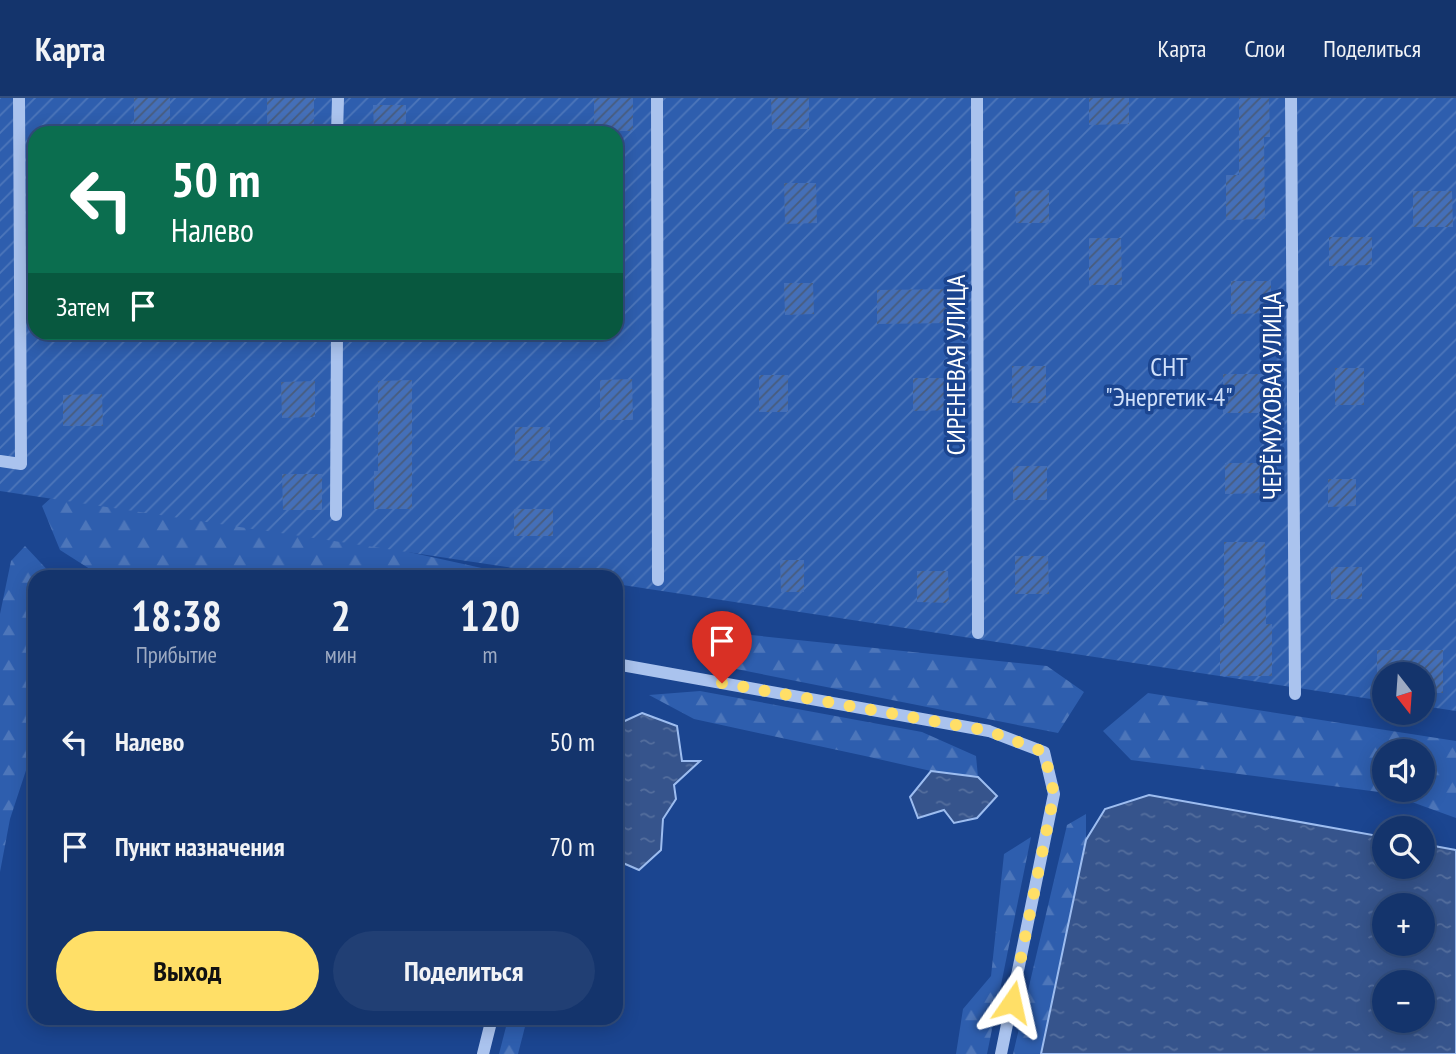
<!DOCTYPE html>
<html lang="ru">
<head>
<meta charset="utf-8">
<style>
	:root { --surface:#14346c; --page:#213f74; --text:#f1f3f6; --muted:#9daac2; --line:#334f7f; --accent:#ffdf67 }
	body { margin:0; font-family:"PT Sans Narrow",sans-serif; background:var(--page); color:var(--text); height:100vh; display:flex; flex-direction:column; font-size:26px; white-space:nowrap }
	* { box-sizing:border-box; margin:0 }
	p { font-size:23px; color:var(--muted) }
	.icon { flex:none; width:38px; height:38px; fill:none; stroke:currentColor; stroke-width:2; stroke-linecap:round; stroke-linejoin:round }
	.map { position:relative; flex:1; overflow:hidden }
	.drawer { position:absolute; left:28px; top:472px; width:595px; height:455px; display:flex; flex-direction:column; background:var(--surface); border-radius:21px; box-shadow:0 4px 18px #0003,0 0 0 2px var(--line) }
	.drawer>* { flex:none }
	.guide { position:absolute; left:28px; top:28px; width:595px; height:214px; border-radius:21px; box-shadow:0 4px 18px #0003,0 0 0 2px var(--line); background:#0b6e4f; color:#fff; overflow:hidden }
	.needle { width:46px; rotate:163deg }
	.controls { position:absolute; left:1372px; top:564px; display:grid; gap:14px }
	.controls a { display:grid; place-items:center; width:63px; height:63px; border-radius:50%; background:var(--surface); box-shadow:0 4px 18px #0003,0 0 0 2px var(--line); font-size:35px }
	.pin { position:absolute; display:grid; place-items:center; width:60px; height:60px; color:#fff; margin:-72px -30px; border-radius:50% 50% 50% 0; rotate:-45deg; box-shadow:0 0 7px #0007 }
	.pin .icon { rotate:45deg }
	.me { position:absolute; width:77px; margin:-38px; rotate:11deg; stroke-linejoin:round; filter:drop-shadow(0 0 5px #0008) }
	.turn { display:flex; align-items:center; gap:24px; height:147px; padding:0 28px; font-size:32px }
	.turn .icon { width:91px; height:91px; stroke-width:2.5 }
	.turn b { display:block; font-size:49px; line-height:60px }
	.then { display:flex; align-items:center; height:66px; padding:0 28px; background:#0003; gap:14px; font-size:26px }
	.eta { display:flex; justify-content:space-evenly; align-items:center; height:119px; text-align:center }
	.eta b { font-size:42px; font-weight:700; line-height:49px }
	.cta { display:flex; gap:14px; margin-top:auto; padding:14px 28px }
	.cta a { flex:1; height:80px; border-radius:42px; background:var(--accent); color:#111; font-size:28px; font-weight:700; line-height:80px; text-align:center }
	.cta a+a { background:var(--page); color:var(--text) }
	ul { padding:0; list-style:none }
	li { display:flex; align-items:center; gap:21px; height:105px; padding:0 28px }
	li div { flex:1 }
	li b { display:block; font-size:26px }
	li em { font-style:normal }
	header { display:flex; align-items:center; gap:42px; box-sizing:border-box; height:98px; padding:0 35px; background:var(--surface); border-bottom:2px solid var(--line) }
	header strong { font-size:33px }
	nav { display:flex; gap:38px; margin-inline-start:auto; font-size:24px }
	.map>svg:first-child { display:block }
	.forest { fill:url(#forest-firs); fill-rule:evenodd }
	.garden { fill:url(#garden-furrows); fill-rule:evenodd }
	.water { fill:url(#water-ripples); stroke:#9dbdf0; stroke-width:2; fill-rule:evenodd }
	.building { fill:url(#building-hatch) }
	.lines { fill:none; stroke-linecap:round; stroke-linejoin:round }
	.minor { stroke:#aac3ee; stroke-width:12 }
	.route { stroke:#ffdf67; stroke-width:12; stroke-dasharray:0 21.6 }
	.labels { text-anchor:middle; dominant-baseline:central; stroke-width:7; stroke-linejoin:round; paint-order:stroke }
	.street-label { font-size:26px; fill:#fff; stroke:#1b4590 }
	.park-label { font-size:26px; fill:#d0e0fa; stroke:#1b4590 }
</style>
</head>
<body>
<header>
<strong>Карта</strong>
<nav><a>Карта</a><a>Слои</a><a>Поделиться</a></nav>
</header>
<div class="map">
<svg width="1456" height="956" viewBox="0 0 1456 956">
	<defs>
		<pattern id="forest-firs" width="22" height="20" patternUnits="userSpaceOnUse" patternTransform="scale(1.75)"><rect width="22" height="20" fill="#2e5eae"/><path d="M5 1l3.5 6h-7zM16 11l3.5 6h-7z" fill="#4d76ba"/></pattern>
		<pattern id="garden-furrows" width="10" height="10" patternUnits="userSpaceOnUse" patternTransform="scale(1.75)"><rect width="10" height="10" fill="#2e5eae"/><path d="M-1 1l2-2M0 10L10 0M9 11l2-2" fill="none" stroke="#4d76ba"/></pattern>
		<pattern id="water-ripples" width="26" height="14" patternUnits="userSpaceOnUse" patternTransform="scale(1.75)"><rect width="26" height="14" fill="#36548c"/><path d="M2 4q2-2 4 0t4 0M15 11q2-2 4 0t4 0" fill="none" stroke="#546e9d"/></pattern>
		<pattern id="building-hatch" width="6" height="6" patternUnits="userSpaceOnUse" patternTransform="scale(1.75)"><rect width="6" height="6" fill="#446fb8"/><path d="M-1 1l2-2M0 6l6-6M5 7l2-2" fill="none" stroke="#485c7d"/></pattern>
	</defs>
	<rect width="100%" height="100%" fill="#1b4590"/>
	<path class="forest" d="M 61,391 L 336,438 L 523,479 L 205,480 L 152,470 L 93,473 L 60,452 L 42,408 Z
		M 25,448 L 54,479 L 35,480 L 35,645 L 10,721 L 0,774 L 0,516 L 11,463 Z
		M 751,537 L 1047,568 L 1084,594 L 1058,635 L 726,569 L 722,550 Z
		M 700,593 L 922,634 L 976,658 L 978,679 L 931,673 L 865,658 L 694,621 L 649,597 Z
		M 1148,595 L 1456,643 L 1456,720 L 1387,695 L 1131,662 L 1103,633 ZM 1384,653 L 1423,653 L 1423,691 L 1384,691 Z
		M 1086,716 L 1086,742 L 1041,956 L 1013,956 L 1067,727 Z
		M 1031,739 L 987,956 L 956,956 L 963,911 L 991,878 L 1004,756 Z
		M 508,921 L 527,921 L 518,956 L 499,956 Z"/>
	<path class="garden" d="M 0,0 L 1456,0 L 1456,613 L 1423,608 L 1423,576 L 1384,576 L 1384,603 L 616,486 L 616,480 L 573,479 L 0,393 ZM 35,35 L 616,35 L 616,234 L 35,234 Z"/>
	<path class="water" d="M 642,615 L 677,628 L 682,663 L 700,663 L 674,687 L 676,701 L 663,721 L 661,752 L 639,772 L 616,762 L 616,627 Z
		M 931,673 L 978,679 L 997,698 L 977,720 L 954,725 L 944,712 L 918,720 L 910,699 Z
		M 1149,697 L 1384,739 L 1384,768 L 1423,768 L 1423,746 L 1456,752 L 1456,956 L 1041,956 L 1086,742 L 1105,711 ZM 1384,807 L 1423,807 L 1423,845 L 1384,845 ZM 1384,884 L 1423,884 L 1423,922 L 1384,922 Z"/>
	<path class="building" d="M 134,0 L 170,0 L 170,35 L 134,35 Z
		M 267,0 L 314,0 L 314,35 L 267,35 Z
		M 594,0 L 633,0 L 633,33 L 594,33 Z
		M 771,0 L 809,0 L 809,31 L 772,31 Z
		M 1089,0 L 1129,0 L 1129,26 L 1089,27 Z
		M 1239,0 L 1269,0 L 1270,39 L 1264,39 L 1265,121 L 1226,122 L 1226,77 L 1239,77 Z
		M 373,7 L 406,7 L 406,35 L 374,35 Z
		M 784,85 L 816,85 L 817,125 L 785,126 Z
		M 1049,92 L 1049,125 L 1016,125 L 1015,93 Z
		M 1413,93 L 1452,93 L 1453,129 L 1413,129 Z
		M 1329,139 L 1372,139 L 1372,167 L 1329,168 Z
		M 1089,140 L 1121,140 L 1122,187 L 1089,187 Z
		M 1231,183 L 1271,183 L 1271,215 L 1231,216 Z
		M 784,185 L 813,185 L 814,216 L 785,217 Z
		M 952,191 L 952,225 L 877,226 L 877,192 Z
		M 1012,268 L 1046,268 L 1046,305 L 1012,305 Z
		M 1335,270 L 1364,270 L 1364,307 L 1335,307 Z
		M 1223,276 L 1262,276 L 1263,315 L 1223,315 Z
		M 759,277 L 788,277 L 788,314 L 759,314 Z
		M 913,280 L 952,280 L 952,312 L 913,313 Z
		M 632,281 L 633,322 L 600,322 L 600,282 Z
		M 412,282 L 412,411 L 374,411 L 374,373 L 378,373 L 378,283 Z
		M 315,283 L 315,319 L 282,320 L 281,284 Z
		M 102,296 L 103,328 L 63,328 L 63,297 Z
		M 515,329 L 550,329 L 550,363 L 515,363 Z
		M 1225,365 L 1263,365 L 1263,395 L 1225,396 Z
		M 1013,368 L 1047,368 L 1047,402 L 1013,402 Z
		M 282,376 L 322,376 L 322,412 L 283,412 Z
		M 1328,381 L 1356,381 L 1356,408 L 1328,409 Z
		M 514,411 L 553,411 L 553,438 L 514,438 Z
		M 1224,444 L 1265,444 L 1266,526 L 1272,526 L 1272,578 L 1220,578 L 1220,527 L 1224,527 Z
		M 1015,458 L 1048,458 L 1049,496 L 1015,496 Z
		M 780,462 L 804,462 L 804,494 L 781,494 Z
		M 1331,469 L 1362,469 L 1362,501 L 1331,501 Z
		M 917,473 L 948,473 L 949,505 L 917,504 Z
		M 1377,552 L 1443,552 L 1443,595 L 1423,595 L 1423,576 L 1384,576 L 1384,595 L 1377,595 Z"/>
	<g class="lines">
		<path class="minor" d="M 657,0 L 658,482
			M 977,0 L 978,535
			M 1291,0 L 1295,596
			M 337,35 L 338,0
			M 0,363 L 21,366 L 19,0
			M 336,417 L 337,234
			M 616,566 L 989,633 L 1044,654 L 1054,696 L 1001,956
			M 483,956 L 492,920"/>
	</g>
	<g class="lines">
		<path class="route" d="M 722,585 L 989,633 L 1044,654 L 1054,696 L 1012,904"/>
	</g>
	<g class="labels">
		<g class="street-label">
			<text transform="translate(955 267) rotate(-90)">СИРЕНЕВАЯ УЛИЦА</text>
			<text transform="translate(1271 298) rotate(-90)">ЧЕРЁМУХОВАЯ УЛИЦА</text>
		</g>
		<g class="park-label">
			<text x="1169" y="268">СНТ<tspan x="1169" dy="30">"Энергетик-4"</tspan></text>
		</g>
	</g>
</svg>
<div class="controls">
<a><svg class="needle" viewBox="-14 -14 28 28"><path d="M0-13l5 13h-10z" fill="#e53935"/><path d="M0 13l5-13h-10z" fill="#9daac2"/></svg></a>
<a><svg class="icon" aria-label="sound" viewBox="0 0 24 24"><path d="M4 9h4l5-4v14l-5-4H4zM17 9q2 3 0 6"/></svg></a>
<a><svg class="icon" aria-label="search" viewBox="0 0 24 24"><circle cx="10" cy="10" r="6"/><path d="M15 15l6 6"/></svg></a>
<a>+</a>
<a>−</a>
</div>
<div class="pin" style="left:722px;top:585px;background:#d93025"><svg class="icon" aria-label="arrive" viewBox="0 0 24 24"><path d="M6 21V4h12l-3 4 3 4H6"/></svg></div>
<svg class="me" style="left:1012px;top:904px" viewBox="-20 -20 40 40"><path d="M0-17L14 15 0 8-14 15z" fill="#ffdf67" stroke="#fff" stroke-width="4"/></svg>
<div class="guide">
<div class="turn"><svg class="icon" aria-label="left" viewBox="0 0 24 24"><path d="M17 20v-9H6M10 6l-5 5 5 5"/></svg><div><b>50 m</b>Налево</div></div>
<div class="then">Затем<svg class="icon" aria-label="arrive" viewBox="0 0 24 24"><path d="M6 21V4h12l-3 4 3 4H6"/></svg></div>
</div>
<section class="drawer">
<div class="eta">
<div><b>18:38</b><p>Прибытие</p></div>
<div><b>2</b><p>мин</p></div>
<div><b>120</b><p>m</p></div>
</div>
<ul>
<li><svg class="icon" aria-label="left" viewBox="0 0 24 24"><path d="M17 20v-9H6M10 6l-5 5 5 5"/></svg><div><b>Налево</b></div><em>50 m</em></li>
<li><svg class="icon" aria-label="arrive" viewBox="0 0 24 24"><path d="M6 21V4h12l-3 4 3 4H6"/></svg><div><b>Пункт назначения</b></div><em>70 m</em></li>
</ul>
<div class="cta"><a>Выход</a><a>Поделиться</a></div>
</section>
</div>
</body>
</html>
